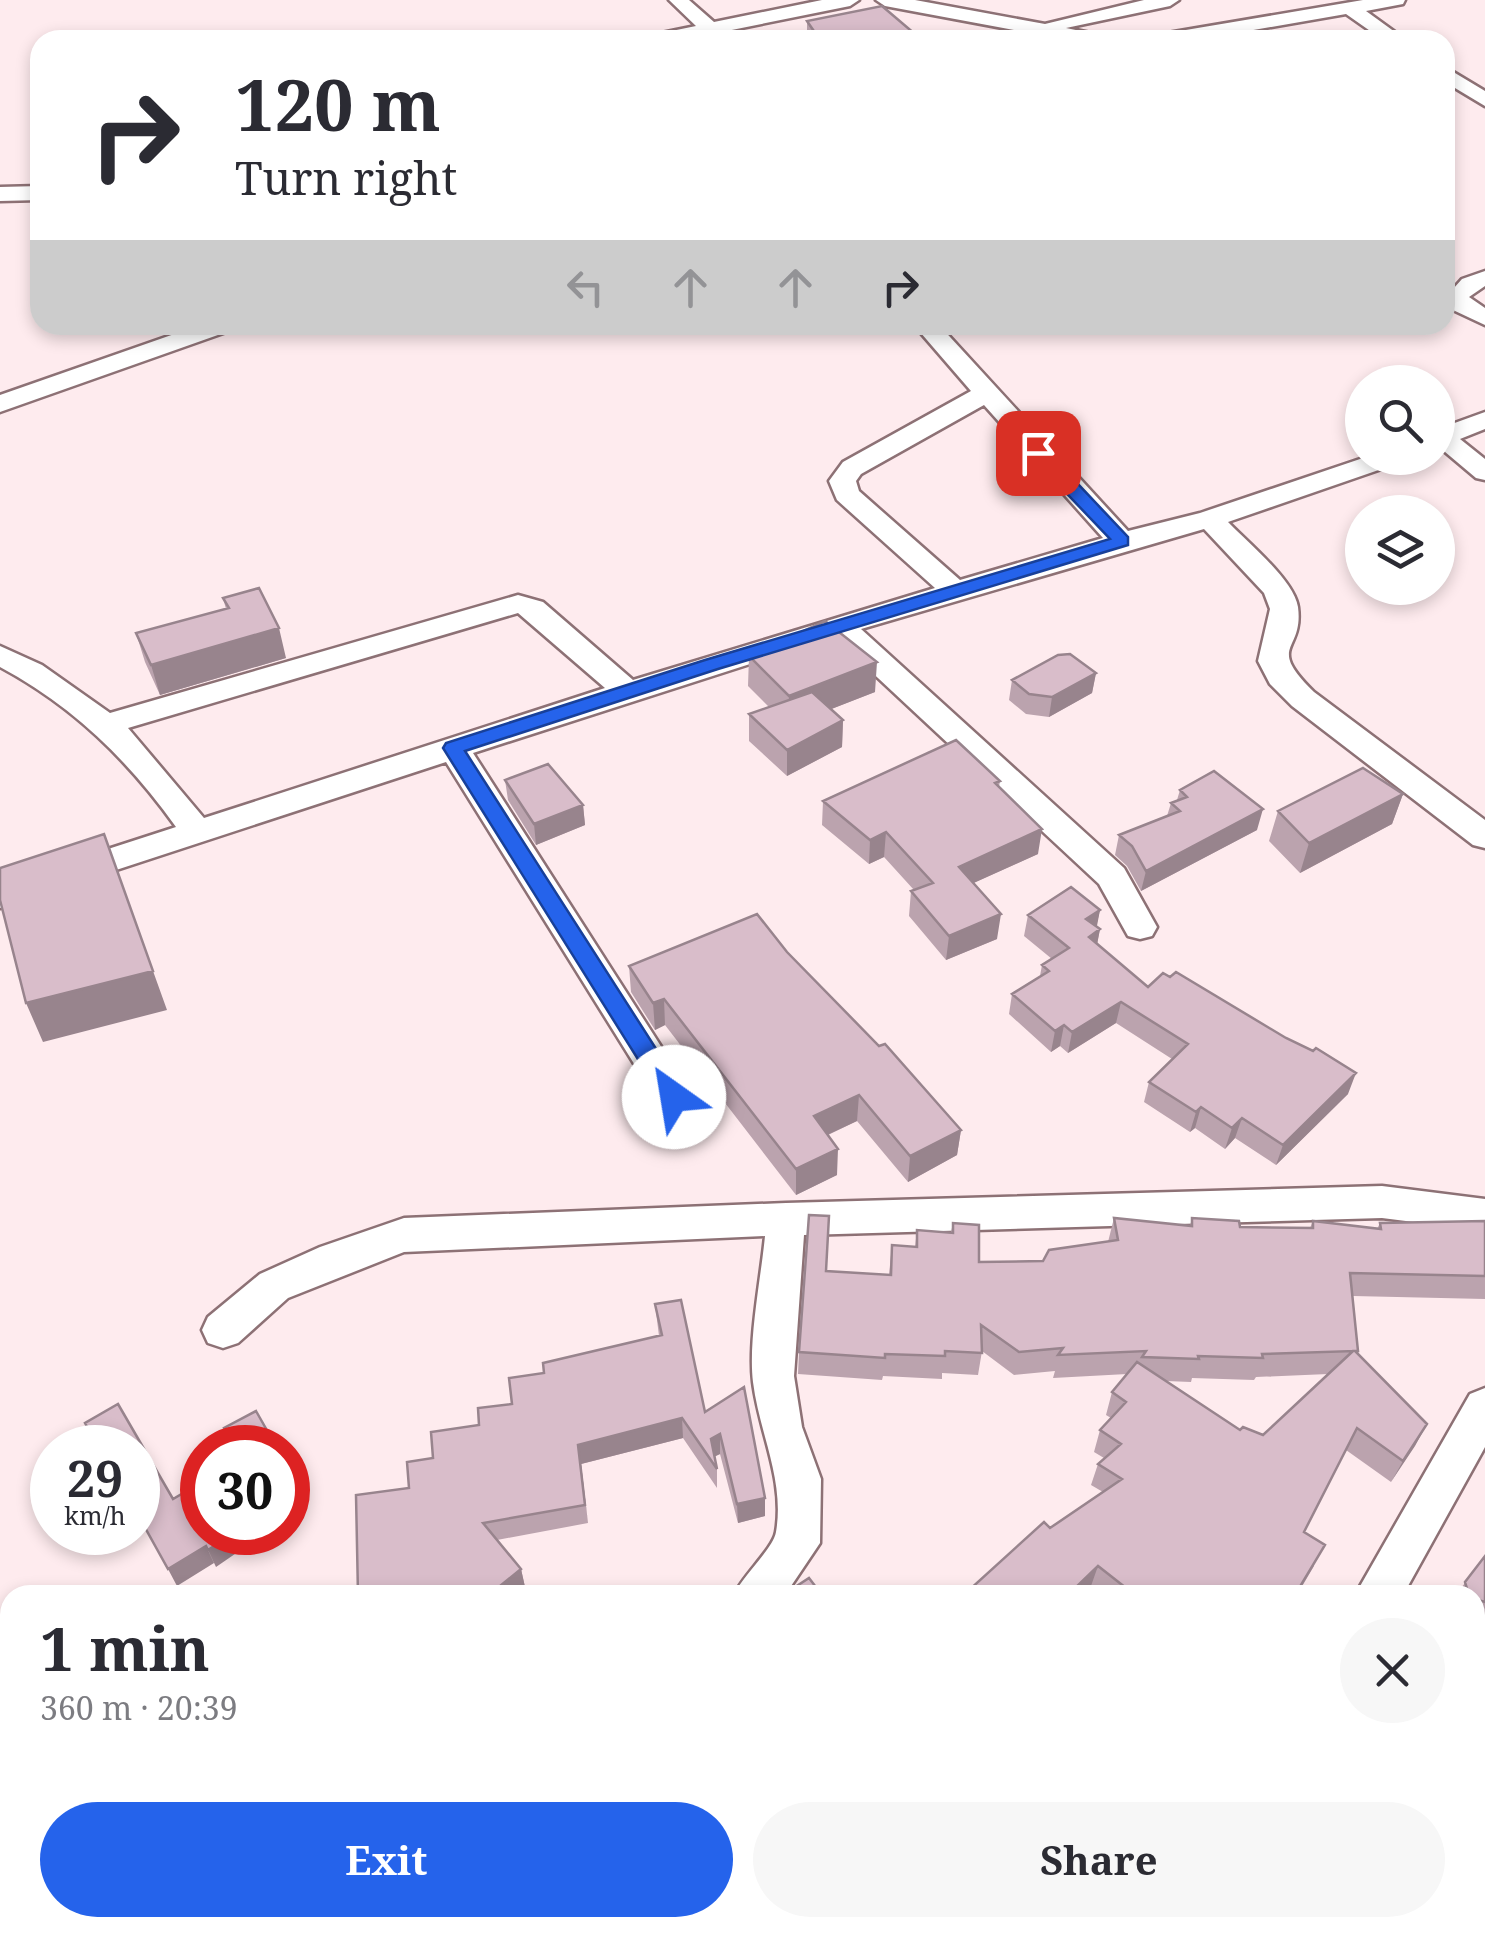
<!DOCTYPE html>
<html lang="en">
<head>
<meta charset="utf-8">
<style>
	:root { --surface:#fff; --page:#f7f7f7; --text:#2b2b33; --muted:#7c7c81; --accent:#2563eb }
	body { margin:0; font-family:"Noto Serif",serif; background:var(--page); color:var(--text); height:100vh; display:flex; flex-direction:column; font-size:38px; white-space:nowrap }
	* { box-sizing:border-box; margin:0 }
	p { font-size:32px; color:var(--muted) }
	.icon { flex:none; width:55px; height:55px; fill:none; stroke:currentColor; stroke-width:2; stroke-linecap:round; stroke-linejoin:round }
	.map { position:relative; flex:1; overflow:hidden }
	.side { position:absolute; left:0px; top:1585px; width:1485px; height:352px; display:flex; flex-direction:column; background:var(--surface); border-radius:30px 30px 0 0; box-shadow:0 5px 15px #0003 }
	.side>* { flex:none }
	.guide { position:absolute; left:30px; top:30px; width:1425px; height:305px; border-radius:30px; box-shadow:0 5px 15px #0003; background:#fff; color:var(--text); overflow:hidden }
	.controls { position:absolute; left:1345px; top:365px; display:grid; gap:20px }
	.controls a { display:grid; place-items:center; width:110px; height:110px; border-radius:50%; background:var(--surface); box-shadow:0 5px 15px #0003; font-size:50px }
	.speed { position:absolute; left:30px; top:1425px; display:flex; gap:20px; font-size:50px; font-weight:700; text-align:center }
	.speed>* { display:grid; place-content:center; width:130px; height:130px; border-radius:50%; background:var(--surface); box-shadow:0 5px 15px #0003; line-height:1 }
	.speed small { font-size:25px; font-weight:400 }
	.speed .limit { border:15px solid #d22; background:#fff; color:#111 }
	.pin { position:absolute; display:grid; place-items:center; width:85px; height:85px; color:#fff; margin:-42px; border-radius:20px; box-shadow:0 5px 15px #0006 }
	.me { position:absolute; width:110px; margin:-55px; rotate:328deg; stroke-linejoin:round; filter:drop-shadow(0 0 8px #0008) }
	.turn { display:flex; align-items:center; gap:35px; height:210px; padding:0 40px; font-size:45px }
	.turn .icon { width:130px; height:130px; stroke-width:2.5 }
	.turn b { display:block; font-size:70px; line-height:85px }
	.lanes { display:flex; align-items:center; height:95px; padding:0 40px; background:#0003; justify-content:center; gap:50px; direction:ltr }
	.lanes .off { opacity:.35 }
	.round { display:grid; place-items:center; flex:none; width:105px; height:105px; border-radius:52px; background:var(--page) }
	.head { display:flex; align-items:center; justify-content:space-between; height:170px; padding:0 40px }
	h1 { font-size:60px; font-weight:700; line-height:75px }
	.button { display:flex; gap:20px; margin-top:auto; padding:20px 40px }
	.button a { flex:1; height:115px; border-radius:60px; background:var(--accent); color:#fff; font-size:40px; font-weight:700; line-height:115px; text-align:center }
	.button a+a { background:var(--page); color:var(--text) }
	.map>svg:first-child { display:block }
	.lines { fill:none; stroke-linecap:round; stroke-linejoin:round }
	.street-casing { stroke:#8d7175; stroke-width:5 }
	.street { fill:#fff; fill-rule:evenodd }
	.wall { fill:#bba3ae; fill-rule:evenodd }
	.shaded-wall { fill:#98848d }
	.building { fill:#d9bdca; stroke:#98848d; stroke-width:2.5 }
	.route { fill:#2563eb; stroke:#184099; stroke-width:2.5 }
</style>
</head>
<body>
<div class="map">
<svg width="1485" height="1937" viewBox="0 0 1485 1937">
	<rect width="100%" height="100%" fill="#feebee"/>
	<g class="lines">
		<defs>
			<path id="street" d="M 669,0 L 689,0 L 714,22 L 822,0 L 859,0 L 850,6 L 682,40 L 644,40 L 647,36 L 696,26 Z
				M 876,0 L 915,0 L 1045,24 L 1144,0 L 1179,0 L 1170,6 L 1066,28 L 1105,36 L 1108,40 L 1067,40 L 885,6 Z
				M 1363,0 L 1405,0 L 1403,4 L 1366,11 L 1406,40 L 1383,40 L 1346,14 L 1196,40 L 1152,40 L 1162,34 Z
				M 1445,67 L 1485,91 L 1485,106 L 1445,82 Z
				M 40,186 L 40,200 L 0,201 L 0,187 Z
				M 1485,271 L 1485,286 L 1469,297 L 1485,308 L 1485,325 L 1453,310 L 1445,298 L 1462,279 Z
				M 200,325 L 235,325 L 232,330 L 0,412 L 0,395 Z
				M 914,325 L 939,325 L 1128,531 L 1200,513 L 1363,458 L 1400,458 L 1396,464 L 1228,522 C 1247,542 1294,580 1298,607 C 1304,653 1265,644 1314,692 L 1485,820 L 1485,848 L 1473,845 L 1292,706 L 1270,684 L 1258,661 L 1270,609 L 1264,593 L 1204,529 L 861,629 L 1124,868 L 1157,927 L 1152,936 L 1140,939 L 1128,936 L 1099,884 L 834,637 L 473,753 L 687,1087 L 693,1097 L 687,1107 L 674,1112 L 661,1107 L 446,762 L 0,908 L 0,884 L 176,827 C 128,760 73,706 0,667 L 0,646 L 42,665 L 110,713 L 518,595 L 543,602 L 633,680 L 935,588 L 837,500 L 829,481 L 843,462 L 971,391 ZM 984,405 L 1103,538 L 960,580 L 859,491 L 856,481 L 861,474 ZM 518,613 L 605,688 L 204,818 L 128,728 Z
				M 1485,412 L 1485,429 L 1460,439 L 1485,459 L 1485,480 L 1476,478 L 1438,446 L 1438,429 Z
				M 1382,1186 L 1485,1199 L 1485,1231 L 1382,1218 L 804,1235 L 794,1376 L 802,1427 L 821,1479 L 820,1543 L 785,1595 L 734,1595 C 743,1575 773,1549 776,1532 C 785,1480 759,1432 753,1382 C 748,1341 761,1278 765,1236 L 404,1252 L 288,1298 L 238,1343 L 223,1348 L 208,1343 L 202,1330 L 208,1317 L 260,1274 L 320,1247 L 404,1218 L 786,1203 Z
				M 1485,1388 L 1485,1447 L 1403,1595 L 1355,1595 L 1470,1394 Z
				M 1475,1906 L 1485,1912 L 1485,1937 L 1444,1937 L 1441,1928 L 1475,1928 Z"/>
		</defs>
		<use href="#street" class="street-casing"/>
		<use href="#street" class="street"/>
	</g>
	<path class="wall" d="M 807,21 L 922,40 L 807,40 Z
		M 223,598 L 286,658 L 160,695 L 145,662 L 136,633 L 226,609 Z
		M 749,656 L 875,692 L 831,709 L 843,720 L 842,747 L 787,776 L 749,741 L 749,714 L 769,707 L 748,686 Z
		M 1096,673 L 1092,693 L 1049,717 L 1026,714 L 1009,700 L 1012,680 Z
		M 505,780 L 583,805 L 585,825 L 536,845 L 508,800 Z
		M 1000,781 L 999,787 L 1038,854 L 973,883 L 997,939 L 946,960 L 909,916 L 911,891 L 914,890 L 884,857 L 869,864 L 822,825 L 823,801 Z
		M 1180,790 L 1257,830 L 1141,891 L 1127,866 L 1115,855 L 1119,835 L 1167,816 L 1171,803 L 1177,800 Z
		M 1403,794 L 1392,824 L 1300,873 L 1269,841 L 1278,811 Z
		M 1100,910 L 1096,927 L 1100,929 L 1097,944 L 1148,987 L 1348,1094 L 1276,1165 L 1235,1138 L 1225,1149 L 1195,1128 L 1190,1132 L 1144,1102 L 1149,1082 L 1172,1059 L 1116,1023 L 1068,1053 L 1060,1046 L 1051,1052 L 1009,1014 L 1012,994 L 1040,976 L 1042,965 L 1052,959 L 1024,936 L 1028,915 Z
		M 787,952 L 961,1130 L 957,1155 L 908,1182 L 857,1121 L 828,1135 L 837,1175 L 796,1195 L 665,1025 L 655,1030 L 631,992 L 629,966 Z
		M 1114,1218 L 1190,1226 L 1192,1218 L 1240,1227 L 1310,1228 L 1313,1221 L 1377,1229 L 1380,1223 L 1485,1221 L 1485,1299 L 1353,1296 L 1358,1351 L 1357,1353 L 1427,1424 L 1391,1482 L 1346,1450 L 1304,1532 L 1314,1566 L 1297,1595 L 1102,1595 L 1091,1586 L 1082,1595 L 968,1595 L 968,1591 L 1050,1528 L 1103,1492 L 1091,1485 L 1098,1464 L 1104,1458 L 1094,1452 L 1100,1430 L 1111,1418 L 1106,1415 L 1112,1392 L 1127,1374 L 1053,1378 L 1055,1371 L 1014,1375 L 982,1351 L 978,1375 L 942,1373 L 942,1379 L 883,1376 L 882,1380 L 798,1374 L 799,1352 L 826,1271 L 889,1275 L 892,1245 L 915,1247 L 917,1230 L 951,1232 L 953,1223 L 979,1262 L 1043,1261 L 1108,1242 ZM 1328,1374 L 1263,1435 L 1240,1430 L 1166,1381 L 1191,1382 L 1192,1378 L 1254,1380 L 1256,1377 Z
		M 655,1304 L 705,1412 L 765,1498 L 765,1516 L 738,1523 L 720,1454 L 714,1457 L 717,1469 L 717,1488 L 683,1438 L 581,1464 L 588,1523 L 497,1540 L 521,1569 L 525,1587 L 515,1595 L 358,1595 L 409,1488 L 433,1458 L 479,1425 L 512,1404 L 544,1373 L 659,1336 Z
		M 1485,1556 L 1485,1626 L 1475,1622 L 1475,1595 L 1456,1595 Z
		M 709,1928 L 976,1928 L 966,1937 L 715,1937 Z
		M 1137,1928 L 1273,1928 L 1262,1937 L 1145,1937 Z
		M 1273,1928 L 1403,1928 L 1401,1937 L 1279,1937 Z"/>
	<path class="shaded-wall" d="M 279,628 L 286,658 L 160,695 L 151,665 Z
		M 877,662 L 875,692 L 788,726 L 789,696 Z
		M 1096,673 L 1092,693 L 1049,717 L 1052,697 Z
		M 843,720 L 842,747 L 787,776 L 787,750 Z
		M 1403,794 L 1392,824 L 1300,873 L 1309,843 Z
		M 583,805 L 585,825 L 536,845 L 534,824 Z
		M 1263,809 L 1257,830 L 1141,891 L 1146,871 Z
		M 1042,829 L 1038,854 L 956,891 L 959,867 Z
		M 886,832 L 884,857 L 869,864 L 870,840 Z
		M 1100,910 L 1096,931 L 1086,919 Z
		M 1001,914 L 997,939 L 946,960 L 949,936 Z
		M 1100,929 L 1096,950 L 1089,937 Z
		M 153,971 L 167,1010 L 43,1042 L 26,1003 Z
		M 664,999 L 665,1025 L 655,1030 L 653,1003 Z
		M 1121,1002 L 1116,1023 L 1068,1053 L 1072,1032 Z
		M 1064,1025 L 1060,1046 L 1051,1052 L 1055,1031 Z
		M 1356,1073 L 1348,1094 L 1276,1165 L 1283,1145 Z
		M 859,1095 L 857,1121 L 812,1142 L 814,1116 Z
		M 1201,1107 L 1195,1128 L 1190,1132 L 1196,1112 Z
		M 1242,1118 L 1235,1138 L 1225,1149 L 1232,1128 Z
		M 961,1130 L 957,1155 L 908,1182 L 910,1156 Z
		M 838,1149 L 837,1175 L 796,1195 L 796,1169 Z
		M 682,1418 L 683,1438 L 581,1464 L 588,1523 L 578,1445 Z
		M 1427,1424 L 1415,1446 L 1391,1482 L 1403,1461 Z
		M 720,1434 L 720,1454 L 711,1458 L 711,1439 Z
		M 301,1489 L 307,1506 L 288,1519 L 288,1497 Z
		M 765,1498 L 765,1516 L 738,1523 L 737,1504 Z
		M 235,1532 L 267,1532 L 216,1567 L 208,1550 Z
		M 206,1546 L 214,1563 L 177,1586 L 168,1569 Z
		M 1098,1566 L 1091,1586 L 1082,1595 L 1068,1595 Z
		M 521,1569 L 525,1587 L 515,1595 L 489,1595 Z
		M 964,1928 L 976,1928 L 966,1937 L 954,1937 Z
		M 1265,1928 L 1273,1928 L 1262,1937 L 1254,1937 Z"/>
	<path class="building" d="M 882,6 L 922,40 L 882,40 L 879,38 L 868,40 L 820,40 L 807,21 Z
		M 259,588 L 279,628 L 151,665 L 136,633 L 229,608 L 223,598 Z
		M 825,621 L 877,662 L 789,696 L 749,656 Z
		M 1070,654 L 1096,673 L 1052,697 L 1029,694 L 1012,680 L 1058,655 Z
		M 812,692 L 843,720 L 787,750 L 749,714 Z
		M 956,740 L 1000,781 L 995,783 L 1042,829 L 959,867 L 1001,914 L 949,936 L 911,891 L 933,883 L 886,832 L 870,840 L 823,801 Z
		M 548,764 L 583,805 L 534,824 L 505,780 Z
		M 1363,768 L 1403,794 L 1309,843 L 1278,811 Z
		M 1214,771 L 1263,809 L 1146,871 L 1132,846 L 1119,835 L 1180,811 L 1171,803 L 1187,797 L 1180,790 Z
		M 104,834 L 153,971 L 26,1003 L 0,900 L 0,868 Z
		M 1071,887 L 1100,910 L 1086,919 L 1100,929 L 1089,937 L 1148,987 L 1163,973 L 1170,977 L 1176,972 L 1286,1038 L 1313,1051 L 1316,1048 L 1356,1073 L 1283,1145 L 1242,1118 L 1232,1128 L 1201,1107 L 1196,1112 L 1149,1082 L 1188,1044 L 1121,1002 L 1072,1032 L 1064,1025 L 1055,1031 L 1012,994 L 1049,971 L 1042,965 L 1069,948 L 1028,915 Z
		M 757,914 L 787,952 L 879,1046 L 885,1044 L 961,1130 L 910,1156 L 859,1095 L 814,1116 L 838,1149 L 796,1169 L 664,999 L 653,1003 L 629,966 Z
		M 809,1215 L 829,1216 L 826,1271 L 891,1275 L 892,1245 L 917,1247 L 917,1230 L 953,1233 L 953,1223 L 979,1225 L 979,1262 L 1043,1261 L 1049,1250 L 1118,1240 L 1114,1218 L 1192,1226 L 1192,1218 L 1239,1221 L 1240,1227 L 1313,1228 L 1313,1221 L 1381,1229 L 1380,1223 L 1485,1221 L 1485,1276 L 1350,1273 L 1358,1351 L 1355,1351 L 1427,1424 L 1403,1461 L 1357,1428 L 1304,1532 L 1325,1545 L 1295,1595 L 1135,1595 L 1098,1566 L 1068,1595 L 972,1595 L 968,1591 L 1044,1522 L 1050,1528 L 1122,1479 L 1098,1464 L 1121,1444 L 1100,1430 L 1126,1402 L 1112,1392 L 1137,1362 L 1240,1430 L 1243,1427 L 1263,1435 L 1353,1351 L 1262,1354 L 1263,1358 L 1198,1356 L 1199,1359 L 1142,1357 L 1146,1351 L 1058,1355 L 1063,1348 L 1019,1352 L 981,1325 L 982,1353 L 945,1351 L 945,1356 L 885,1354 L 885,1358 L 799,1352 Z
		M 681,1300 L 705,1412 L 744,1387 L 765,1498 L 737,1504 L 720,1434 L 711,1439 L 717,1469 L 682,1418 L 578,1445 L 585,1505 L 483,1523 L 521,1569 L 489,1595 L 358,1595 L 356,1495 L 409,1488 L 407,1462 L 433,1458 L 431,1432 L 479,1425 L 478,1408 L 512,1404 L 509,1378 L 544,1373 L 543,1363 L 662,1335 L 655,1304 Z
		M 118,1404 L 173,1499 L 202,1482 L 202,1532 L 235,1532 L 208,1550 L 206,1546 L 168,1569 L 138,1515 L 138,1448 L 99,1448 L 85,1423 Z
		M 256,1411 L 277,1448 L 235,1448 L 224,1428 Z
		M 288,1466 L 301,1489 L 288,1497 Z
		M 1485,1556 L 1485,1602 L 1475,1599 L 1475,1595 L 1469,1595 L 1465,1582 Z
		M 809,1578 L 822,1595 L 783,1595 Z
		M 286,1928 L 486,1928 L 492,1937 L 272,1937 Z
		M 718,1928 L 964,1928 L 954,1937 L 724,1937 Z
		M 1162,1928 L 1265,1928 L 1254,1937 L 1169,1937 Z
		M 1298,1928 L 1403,1928 L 1406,1932 L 1396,1937 L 1304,1937 Z"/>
	<path class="route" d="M 1038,448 L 1045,449 L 1128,537 L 1128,545 L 718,669 L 465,751 L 687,1097 L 683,1104 L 666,1104 L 443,748 L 446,743 L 705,660 L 1110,539 L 1032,457 L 1032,449 Z"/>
</svg>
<div class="controls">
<a><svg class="icon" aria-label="search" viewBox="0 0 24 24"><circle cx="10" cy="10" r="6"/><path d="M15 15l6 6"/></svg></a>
<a><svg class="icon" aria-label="layers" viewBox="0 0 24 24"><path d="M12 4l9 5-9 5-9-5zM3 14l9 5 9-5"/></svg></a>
</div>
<div class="speed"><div>29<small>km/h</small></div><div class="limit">30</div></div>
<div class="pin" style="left:1038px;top:453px;background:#d93025"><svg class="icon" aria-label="arrive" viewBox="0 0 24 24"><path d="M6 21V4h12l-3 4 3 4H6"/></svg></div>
<svg class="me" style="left:674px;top:1097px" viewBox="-20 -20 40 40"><circle r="19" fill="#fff"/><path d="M0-13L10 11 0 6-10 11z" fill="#2563eb"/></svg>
<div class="guide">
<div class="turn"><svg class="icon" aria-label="right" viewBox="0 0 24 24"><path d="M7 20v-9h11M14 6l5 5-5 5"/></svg><div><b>120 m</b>Turn right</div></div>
<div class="lanes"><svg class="icon off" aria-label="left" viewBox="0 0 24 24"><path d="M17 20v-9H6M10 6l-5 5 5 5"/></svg><svg class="icon off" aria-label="ahead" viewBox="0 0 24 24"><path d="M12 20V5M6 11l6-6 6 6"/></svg><svg class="icon off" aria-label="ahead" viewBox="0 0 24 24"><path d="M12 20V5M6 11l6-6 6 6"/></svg><svg class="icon" aria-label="right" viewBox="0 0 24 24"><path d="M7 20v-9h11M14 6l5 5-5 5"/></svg></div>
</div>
<section class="side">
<div class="head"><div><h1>1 min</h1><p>360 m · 20:39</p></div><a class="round"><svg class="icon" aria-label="close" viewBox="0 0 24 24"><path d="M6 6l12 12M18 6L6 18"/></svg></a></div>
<div class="button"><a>Exit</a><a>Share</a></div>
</section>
</div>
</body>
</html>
